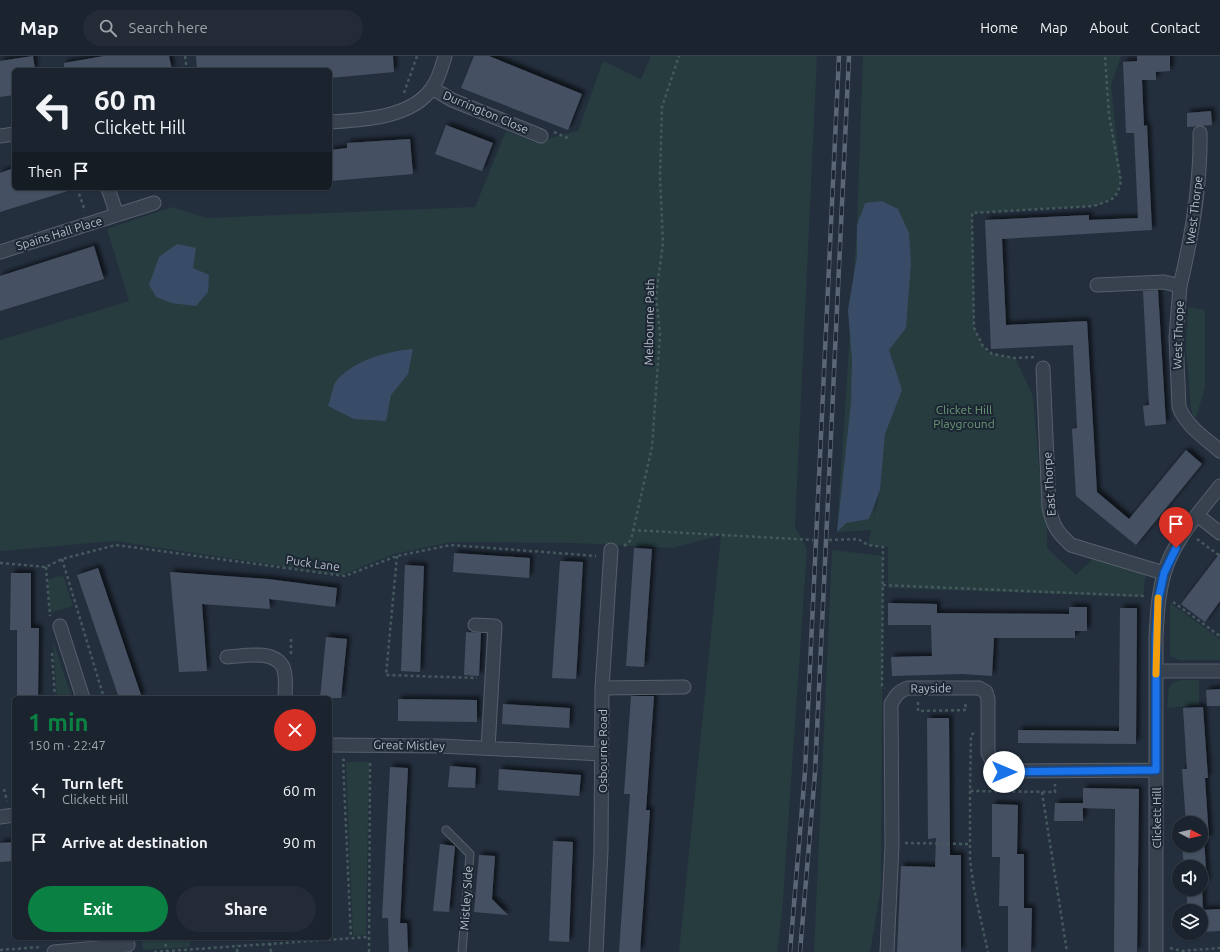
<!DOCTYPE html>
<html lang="en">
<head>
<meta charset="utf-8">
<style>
	:root { --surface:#1b232e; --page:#242b36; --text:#f1f3f6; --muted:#a0a4aa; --line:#39404a; --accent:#0b8043 }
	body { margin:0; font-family:Ubuntu,sans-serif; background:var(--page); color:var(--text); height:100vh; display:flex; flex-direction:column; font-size:15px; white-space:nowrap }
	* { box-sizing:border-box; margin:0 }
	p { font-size:13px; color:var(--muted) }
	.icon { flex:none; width:22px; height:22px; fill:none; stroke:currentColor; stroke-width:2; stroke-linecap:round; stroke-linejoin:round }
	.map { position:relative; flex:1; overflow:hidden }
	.sheet { position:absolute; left:12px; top:640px; width:320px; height:244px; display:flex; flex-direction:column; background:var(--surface); border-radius:6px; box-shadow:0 1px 3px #0004,0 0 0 1px var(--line) }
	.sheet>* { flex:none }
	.top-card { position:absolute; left:12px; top:12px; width:320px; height:122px; border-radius:6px; box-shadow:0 1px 3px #0004,0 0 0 1px var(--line); background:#1b232e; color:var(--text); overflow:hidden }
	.needle { width:26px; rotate:97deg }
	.fabs { position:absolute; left:1172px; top:760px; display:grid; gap:8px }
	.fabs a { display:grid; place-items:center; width:36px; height:36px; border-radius:50%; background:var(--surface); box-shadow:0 1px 3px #0004,0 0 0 1px var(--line); font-size:20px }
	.pin { position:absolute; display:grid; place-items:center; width:34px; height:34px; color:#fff; margin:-41px -17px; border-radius:50% 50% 50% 0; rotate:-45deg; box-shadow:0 0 4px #0007 }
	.pin .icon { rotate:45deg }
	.me { position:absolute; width:44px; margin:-22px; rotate:90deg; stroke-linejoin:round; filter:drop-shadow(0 0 3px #0008) }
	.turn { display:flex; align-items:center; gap:14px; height:84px; padding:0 16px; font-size:18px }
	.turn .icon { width:52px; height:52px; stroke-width:2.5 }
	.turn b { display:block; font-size:28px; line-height:34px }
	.then { display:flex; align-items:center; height:38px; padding:0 16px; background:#0003; gap:8px; font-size:15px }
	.round { display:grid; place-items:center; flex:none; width:42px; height:42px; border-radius:21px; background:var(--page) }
	.headline { display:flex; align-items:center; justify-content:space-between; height:68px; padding:0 16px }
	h1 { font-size:24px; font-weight:700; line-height:30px; color:var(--accent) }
	.primary-button { display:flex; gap:8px; margin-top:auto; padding:8px 16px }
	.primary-button a { flex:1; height:46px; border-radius:24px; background:var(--accent); color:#fff; font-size:16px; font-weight:700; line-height:46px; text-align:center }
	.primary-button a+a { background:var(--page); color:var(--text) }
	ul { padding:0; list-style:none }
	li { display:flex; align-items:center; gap:12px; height:52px; padding:0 16px }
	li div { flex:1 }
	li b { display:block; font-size:15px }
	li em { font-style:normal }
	header { display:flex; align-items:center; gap:24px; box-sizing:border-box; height:56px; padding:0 20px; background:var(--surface); border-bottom:1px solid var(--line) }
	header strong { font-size:19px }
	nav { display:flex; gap:22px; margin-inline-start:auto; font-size:14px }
	.search { width:280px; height:36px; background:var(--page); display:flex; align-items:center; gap:10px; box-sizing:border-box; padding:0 14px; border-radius:22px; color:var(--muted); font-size:15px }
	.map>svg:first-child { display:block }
	.green { fill:#263c3f; fill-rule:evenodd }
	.water { fill:#394c67 }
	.building { fill:#455162; filter:url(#shadow) }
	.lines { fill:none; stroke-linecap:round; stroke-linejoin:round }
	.lane-casing { stroke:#565f6c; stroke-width:9 }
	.street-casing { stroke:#565f6c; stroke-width:15 }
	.path { stroke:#44595c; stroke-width:2.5; stroke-dasharray:3 3; stroke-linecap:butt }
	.lane { stroke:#38414e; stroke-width:7 }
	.street { stroke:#38414e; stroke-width:13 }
	.rail-casing { stroke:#5a6575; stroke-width:4.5 }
	.rail { stroke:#1d2633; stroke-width:3; stroke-dasharray:9; stroke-linecap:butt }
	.route-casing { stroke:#114b97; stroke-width:10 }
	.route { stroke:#1a73e8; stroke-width:7 }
	.slow { stroke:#f59e0b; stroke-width:7 }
	.labels { text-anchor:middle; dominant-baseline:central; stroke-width:4; stroke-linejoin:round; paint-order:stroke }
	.street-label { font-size:12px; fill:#b4bcc9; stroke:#1d2633 }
	.park-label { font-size:12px; fill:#6b9a76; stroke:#1d2633 }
</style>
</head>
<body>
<header>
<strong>Map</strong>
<div class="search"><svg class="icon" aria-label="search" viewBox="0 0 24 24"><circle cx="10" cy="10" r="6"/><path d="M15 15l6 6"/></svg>Search here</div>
<nav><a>Home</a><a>Map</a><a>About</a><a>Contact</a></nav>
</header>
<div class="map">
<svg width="1220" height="896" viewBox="0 0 1220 896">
	<defs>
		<filter id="shadow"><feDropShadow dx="3.5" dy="-3.5" stdDeviation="2" flood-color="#0009"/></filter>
	</defs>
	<rect width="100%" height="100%" fill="#242f3e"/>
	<path class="green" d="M 651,0 L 817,0 L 795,471 L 807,493 L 782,857 L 777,896 L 679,896 L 721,479 L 673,492 L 575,487 L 451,486 L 394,498 L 341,519 L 115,485 L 0,495 L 0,284 L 129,245 L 107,173 L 172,151 L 207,162 L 475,151 L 506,75 L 535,86 L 578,75 L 603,5 L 641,23 Z
		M 863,0 L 1121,0 L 1111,29 L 1121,125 C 1116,140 1110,146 1094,150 L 972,157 L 974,272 L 986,295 L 993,298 L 1015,302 L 1033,340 L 1040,421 L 1047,458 L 1047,492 L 1076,519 L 1093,503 L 1146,516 L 1143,541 L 888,532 L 888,491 L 868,489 L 871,474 L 837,476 L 857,169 ZM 883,395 L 880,434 L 873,466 L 883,396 Z
		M 1188,251 L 1205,254 L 1205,331 L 1196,362 L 1193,360 L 1191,353 L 1186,290 Z
		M 832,494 L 883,500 L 881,832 L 870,896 L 814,896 Z
		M 63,519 L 73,550 L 50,557 L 48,524 Z
		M 1170,547 L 1220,583 L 1220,604 L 1179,604 L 1170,600 Z
		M 53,585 L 72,642 L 57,642 Z
		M 1181,624 L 1199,624 L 1199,649 L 1167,652 L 1169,632 L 1173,626 Z
		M 346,706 L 369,706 L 366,879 L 353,880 Z
		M 142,882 L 191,882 L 189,891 L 143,894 Z"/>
	<path class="water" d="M 882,145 L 898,153 L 909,177 L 911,207 L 906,272 L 889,294 L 902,334 L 885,378 L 880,434 L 869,463 L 846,467 L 837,476 L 851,346 L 852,305 L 848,254 L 857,200 L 857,169 L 865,147 Z
		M 177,188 L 196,192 L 193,212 L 209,219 L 208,236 L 196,250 L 171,247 L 156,241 L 149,229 L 159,201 Z
		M 413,293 L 408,318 L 391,339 L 386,365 L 354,363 L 328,350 C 331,343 332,330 337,324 C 355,304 387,295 413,293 Z"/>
	<path class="building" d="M 33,0 L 35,14 L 14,14 L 14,39 L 0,41 L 0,5 Z
		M 104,0 L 169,0 L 172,14 L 64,14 L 64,7 Z
		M 196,0 L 393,0 L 394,16 L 330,22 L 330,14 L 197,14 Z
		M 474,0 L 489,0 L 582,38 L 568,74 L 461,32 Z
		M 1137,0 L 1170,0 L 1170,15 L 1156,16 L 1156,24 L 1142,24 L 1144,70 L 1147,69 L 1152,174 L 1002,183 L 1006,269 L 1087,265 L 1097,436 L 1129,463 L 1186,394 L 1202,408 L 1136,489 L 1076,440 L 1072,373 L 1077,372 L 1073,289 L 991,293 L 985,164 L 1089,159 L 1089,164 L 1138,162 L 1134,77 L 1126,77 L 1123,6 L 1137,5 Z
		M 1211,55 L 1212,69 L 1187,71 L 1187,57 Z
		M 446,69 L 493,87 L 482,115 L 435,98 Z
		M 410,83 L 413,118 L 330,125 L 330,94 L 347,92 L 347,87 Z
		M 14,112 L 14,132 L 67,132 L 68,135 L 0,156 L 0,117 Z
		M 94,190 L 104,223 L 0,255 L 0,220 Z
		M 1158,234 L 1166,368 L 1145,370 L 1143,350 L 1149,349 L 1143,235 Z
		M 634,492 L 652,493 L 644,611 L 626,610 Z
		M 454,497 L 530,502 L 529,522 L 453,516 Z
		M 1220,497 L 1220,545 L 1205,566 L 1181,548 Z
		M 560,505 L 583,506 L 576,623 L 552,622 Z
		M 405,509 L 424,510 L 420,616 L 401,615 Z
		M 98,512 L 142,642 L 119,642 L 77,519 Z
		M 170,516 L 268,523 L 337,532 L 335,551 L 269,543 L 270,553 L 202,548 L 207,615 L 179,616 Z
		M 11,517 L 31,517 L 31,572 L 39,572 L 38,642 L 17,642 L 17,574 L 10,574 Z
		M 888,547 L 937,548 L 937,557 L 1069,558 L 1069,551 L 1087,551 L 1087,575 L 1075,575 L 1075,582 L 994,582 L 992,620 L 962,618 L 892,620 L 891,601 L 932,600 L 931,569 L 888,569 Z
		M 1120,552 L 1137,552 L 1136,688 L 1018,687 L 1018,674 L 1119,675 Z
		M 466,576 L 481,577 L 479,620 L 464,619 Z
		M 326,581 L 347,583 L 341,642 L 320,642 Z
		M 1220,633 L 1220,650 L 1207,650 L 1206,634 Z
		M 631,640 L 654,640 L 646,754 L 650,754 L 640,896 L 619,896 L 630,738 L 624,738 Z
		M 398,643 L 477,644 L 477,666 L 398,665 Z
		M 503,648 L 570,652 L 569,672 L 502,668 Z
		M 1203,651 L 1208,722 L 1205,722 L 1209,783 L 1204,783 L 1207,827 L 1202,827 L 1203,854 L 1220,853 L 1220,875 L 1201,876 L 1201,855 L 1188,855 L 1186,833 L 1201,833 L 1201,811 L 1184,811 L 1182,789 L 1201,789 L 1201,767 L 1186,767 L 1182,713 L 1187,713 L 1183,652 Z
		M 927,662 L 949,662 L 950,799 L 961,799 L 961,896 L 897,896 L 901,810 L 935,811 L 936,782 L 928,783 Z
		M 450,710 L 476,712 L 475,732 L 448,731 Z
		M 390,711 L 408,712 L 400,867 L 407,867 L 408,896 L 389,896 L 388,862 L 382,862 Z
		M 499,713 L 581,719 L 579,740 L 498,734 Z
		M 1083,732 L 1139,733 L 1137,896 L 1114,896 L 1115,753 L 1083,752 L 1083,765 L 1054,765 L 1055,747 L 1083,747 Z
		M 992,748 L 1018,749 L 1017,798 L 1024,798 L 1024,852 L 1032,852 L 1031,896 L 1008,896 L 1008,850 L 999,850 L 1000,801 L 992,801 Z
		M 553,785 L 573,786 L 569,886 L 549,885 Z
		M 14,786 L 14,805 L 0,806 L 0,787 Z
		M 440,788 L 455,790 L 449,856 L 433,855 Z
		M 479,799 L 495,800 L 492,843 L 508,859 L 474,856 Z"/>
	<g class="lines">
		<defs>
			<path id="lane" d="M 446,774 L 470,798 L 462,896"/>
			<path id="street" d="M 432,32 L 452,44 L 541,80
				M 330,66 C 362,64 412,62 432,32 C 439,23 442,10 445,0
				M 0,80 L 14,78
				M 108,132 L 117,159
				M 0,196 L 154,147
				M 1097,229 L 1164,226 L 1180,230 L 1176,281 L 1179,351 C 1186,370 1205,382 1220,395
				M 1180,230 C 1192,180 1201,128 1200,77
				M 1043,312 L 1049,451 C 1053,470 1057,476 1071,489 L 1164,517
				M 1197,459 L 1220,477
				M 475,569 L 495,570 L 488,692
				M 60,570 L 83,642
				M 227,601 C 244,600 273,593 283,611 C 287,620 285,633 285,642
				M 1156,615 L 1220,615
				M 602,632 L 684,631
				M 330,689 L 440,690 L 602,698
				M 0,761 L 14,759
				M 54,896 L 128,889
				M 596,896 L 601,795 L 602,632 L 611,494
				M 887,896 L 892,789 L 891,648 C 896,639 899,635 908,632 L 979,632 L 986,636 L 988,643 L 988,697 L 995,711 L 1004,715 L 1156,714
				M 1156,896 L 1156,582 C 1157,561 1158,539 1164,518 C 1173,485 1199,457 1220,430"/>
		</defs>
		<use href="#lane" class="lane-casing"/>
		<use href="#street" class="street-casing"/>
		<path class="path" d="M 185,0 L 187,14
			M 404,37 L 417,0
			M 554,76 L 570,83
			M 77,132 L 85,155
			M 1034,301 L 1015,302 L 992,298 L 983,290 L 974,272 L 972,157 L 1094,150 L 1111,144 L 1118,136 L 1121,125 L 1109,59 L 1105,0
			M 632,474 L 813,484
			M 1197,483 L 1220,500
			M 829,484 L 858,483 L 868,489 L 883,491 L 882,630 L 885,632
			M 624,490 L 631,484 L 652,391 L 660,278 L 656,240 L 663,187 L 660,121 L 662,51 L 679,0
			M 397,500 L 386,619 L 477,622
			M 62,503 L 104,642
			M 0,507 L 46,511 L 62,503 L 116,489 L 345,520 L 397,500 L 451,489 L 596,500
			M 46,511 L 50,560
			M 883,529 L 1145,540
			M 1173,546 L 1220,580
			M 52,597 L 55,642
			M 291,598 L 291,583
			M 918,646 L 918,655 L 966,654 L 965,646
			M 974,677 L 971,679 L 970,735 L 1055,736 L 1055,728
			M 345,704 L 343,704 L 351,882
			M 4,733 L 7,745
			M 970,735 L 970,804 L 974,833 L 988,896
			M 1042,736 L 1067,896
			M 905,787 L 970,788
			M 164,882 L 167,895
			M 270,887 L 271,896
			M 1170,892 L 1182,895 L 1220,892
			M 0,894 L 41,891
			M 154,896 L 368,881
			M 237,896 L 238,889
			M 369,896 L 370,704"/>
		<use href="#lane" class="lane"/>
		<use href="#street" class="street"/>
		<defs>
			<path id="rail" d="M 790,896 L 805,716 L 839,0
				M 800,896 L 815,717 L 849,0"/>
		</defs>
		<use href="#rail" class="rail-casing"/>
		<use href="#rail" class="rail"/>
	</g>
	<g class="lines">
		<defs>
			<path id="route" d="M 1004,716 L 1156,714 L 1156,582 L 1158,545 L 1164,517 L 1176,492"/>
		</defs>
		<use href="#route" class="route-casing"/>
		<use href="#route" class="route"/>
		<path class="slow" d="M 1156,618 L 1158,542"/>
	</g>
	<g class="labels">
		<g class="street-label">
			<text transform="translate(486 56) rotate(23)">Durrington Close</text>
			<text transform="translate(1194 154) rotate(-83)">West Thorpe</text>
			<text transform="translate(59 177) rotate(-17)">Spains Hall Place</text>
			<text transform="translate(649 266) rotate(-89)">Melbourne Path</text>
			<text transform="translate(1178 279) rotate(-88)">West Thrope</text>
			<text transform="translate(1049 428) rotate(-94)">East Thorpe</text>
			<text transform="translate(313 507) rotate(8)">Puck Lane</text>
			<text transform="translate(931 632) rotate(-1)">Rayside</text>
			<text transform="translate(409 689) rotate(1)">Great Mistley</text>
			<text transform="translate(602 695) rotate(-90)">Osbourne Road</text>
			<text transform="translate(1156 762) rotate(-90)">Clickett Hill</text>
			<text transform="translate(466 842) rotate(-86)">Mistley SIde</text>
		</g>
		<g class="park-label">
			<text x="964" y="353">Clicket Hill<tspan x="964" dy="14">Playground</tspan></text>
		</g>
	</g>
</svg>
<div class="fabs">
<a><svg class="needle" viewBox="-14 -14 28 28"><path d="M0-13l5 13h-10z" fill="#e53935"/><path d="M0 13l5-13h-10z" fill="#a0a4aa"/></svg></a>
<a><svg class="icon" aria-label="sound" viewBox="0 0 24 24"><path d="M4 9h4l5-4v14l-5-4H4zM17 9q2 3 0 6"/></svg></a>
<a><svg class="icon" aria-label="layers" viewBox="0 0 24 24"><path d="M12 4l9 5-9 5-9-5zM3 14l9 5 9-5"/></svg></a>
</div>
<div class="pin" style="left:1176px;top:492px;background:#d93025"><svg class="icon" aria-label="arrive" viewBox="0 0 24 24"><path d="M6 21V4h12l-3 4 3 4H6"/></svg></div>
<svg class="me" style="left:1004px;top:716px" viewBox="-20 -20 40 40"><circle r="19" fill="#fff"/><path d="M0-13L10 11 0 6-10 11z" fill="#1a73e8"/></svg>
<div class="top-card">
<div class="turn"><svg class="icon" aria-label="left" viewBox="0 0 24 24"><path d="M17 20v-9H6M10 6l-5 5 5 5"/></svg><div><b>60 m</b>Clickett Hill</div></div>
<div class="then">Then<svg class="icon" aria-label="arrive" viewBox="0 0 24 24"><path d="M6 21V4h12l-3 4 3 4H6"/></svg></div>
</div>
<section class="sheet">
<div class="headline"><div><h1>1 min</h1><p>150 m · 22:47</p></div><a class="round" style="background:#d93025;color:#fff"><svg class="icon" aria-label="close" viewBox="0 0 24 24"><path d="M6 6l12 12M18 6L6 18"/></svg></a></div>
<ul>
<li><svg class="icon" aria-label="left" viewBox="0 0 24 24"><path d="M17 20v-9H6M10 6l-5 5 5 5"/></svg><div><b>Turn left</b><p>Clickett Hill</p></div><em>60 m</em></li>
<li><svg class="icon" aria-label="arrive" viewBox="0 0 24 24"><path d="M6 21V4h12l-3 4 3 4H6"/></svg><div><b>Arrive at destination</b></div><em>90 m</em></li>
</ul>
<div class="primary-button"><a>Exit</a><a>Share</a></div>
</section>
</div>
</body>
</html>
